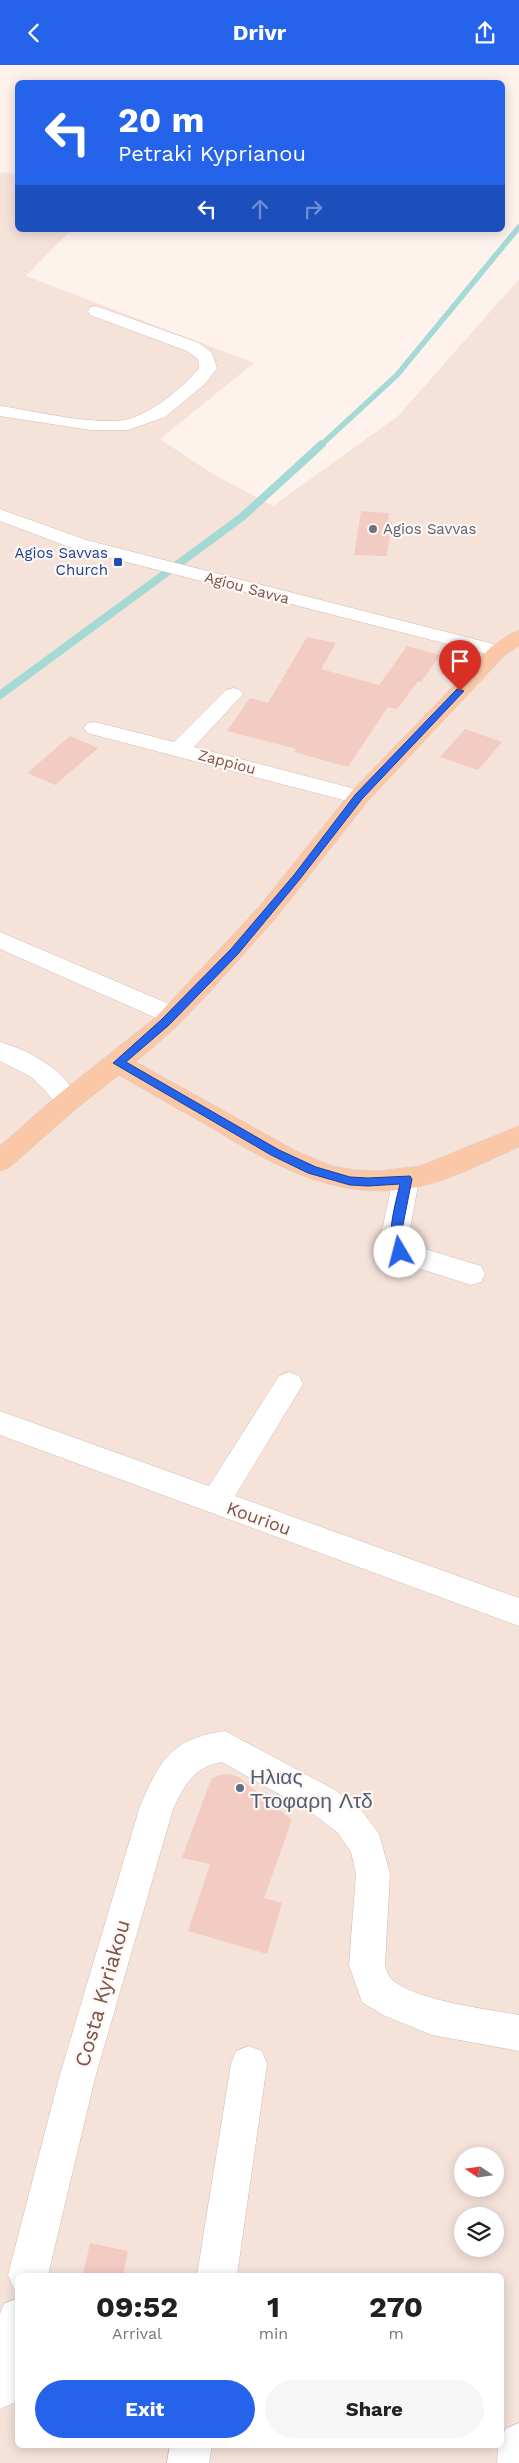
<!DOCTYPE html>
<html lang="en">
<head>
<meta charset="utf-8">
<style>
	:root { --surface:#fff; --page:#f6f6f6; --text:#202124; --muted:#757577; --accent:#2563eb }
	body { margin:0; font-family:"Work Sans",sans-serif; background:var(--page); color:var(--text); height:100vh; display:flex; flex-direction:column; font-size:19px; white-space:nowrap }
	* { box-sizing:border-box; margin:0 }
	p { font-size:16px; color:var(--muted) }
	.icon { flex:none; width:28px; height:28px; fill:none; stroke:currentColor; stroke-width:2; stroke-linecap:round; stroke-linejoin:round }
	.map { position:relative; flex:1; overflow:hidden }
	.panel { position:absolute; left:15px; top:2208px; width:489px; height:175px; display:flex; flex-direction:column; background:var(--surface); border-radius:8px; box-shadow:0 2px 12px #0003 }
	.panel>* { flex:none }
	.guide { position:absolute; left:15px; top:15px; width:490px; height:152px; border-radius:8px; box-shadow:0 2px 12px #0003; background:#2563eb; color:#fff; overflow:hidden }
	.needle { width:32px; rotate:283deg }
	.controls { position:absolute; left:454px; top:2082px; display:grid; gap:10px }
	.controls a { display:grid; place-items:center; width:50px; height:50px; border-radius:50%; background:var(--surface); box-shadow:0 2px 12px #0003; font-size:25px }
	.pin { position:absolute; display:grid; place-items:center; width:42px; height:42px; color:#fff; margin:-51px -21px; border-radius:50% 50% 50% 0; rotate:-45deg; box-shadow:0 0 5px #0007 }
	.pin .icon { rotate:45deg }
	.me { position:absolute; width:55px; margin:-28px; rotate:352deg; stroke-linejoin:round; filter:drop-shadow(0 0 4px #0008) }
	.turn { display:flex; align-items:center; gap:18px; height:105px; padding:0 20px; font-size:22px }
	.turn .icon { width:65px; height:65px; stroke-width:2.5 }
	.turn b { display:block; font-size:35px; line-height:42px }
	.lanes { display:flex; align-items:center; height:48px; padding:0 20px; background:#0003; justify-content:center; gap:25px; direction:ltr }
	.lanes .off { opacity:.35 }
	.eta { display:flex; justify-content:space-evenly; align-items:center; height:85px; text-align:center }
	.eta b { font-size:30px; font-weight:700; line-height:35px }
	.primary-button { display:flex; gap:10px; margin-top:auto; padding:10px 20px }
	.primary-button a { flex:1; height:58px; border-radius:30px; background:var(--accent); color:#fff; font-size:20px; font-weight:700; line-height:58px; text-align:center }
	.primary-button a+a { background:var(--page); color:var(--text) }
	header { display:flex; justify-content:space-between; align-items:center; height:65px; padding:0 20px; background:var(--accent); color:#fff; font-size:22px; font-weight:700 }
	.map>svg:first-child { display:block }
	.residential { fill:#f5e3da; fill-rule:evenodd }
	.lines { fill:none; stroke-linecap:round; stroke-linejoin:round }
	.stream-far1 { stroke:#a5d9d6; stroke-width:5.5 }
	.stream { stroke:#a5d9d6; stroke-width:8 }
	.building { fill:#f2cbc3 }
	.minor-casing { stroke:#d3bab3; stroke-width:1 }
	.major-casing { stroke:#d9cfcd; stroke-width:1 }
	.minor { fill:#fff; fill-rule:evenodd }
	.major { fill:#fac8a6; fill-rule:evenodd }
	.route { fill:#2563eb; stroke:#184099 }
	.worship-dot { fill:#6b7280; stroke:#fff7f3; stroke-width:2 }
	.transit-dot { fill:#1a4fb4; stroke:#fff7f3; stroke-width:2 }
	.service-dot { fill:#5c6f8a; stroke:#fff7f3; stroke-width:2 }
	.labels { text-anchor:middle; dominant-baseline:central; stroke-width:4.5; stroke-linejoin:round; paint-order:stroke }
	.far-worship-label { font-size:15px; fill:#5b616d; stroke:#fff7f3; text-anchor:start }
	.far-transit-label { font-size:15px; fill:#164399; stroke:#fff7f3; text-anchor:end }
	.far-street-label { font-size:15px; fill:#79534d; stroke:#fff7f3 }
	.street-label { font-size:18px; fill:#79534d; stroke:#fff7f3 }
	.near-service-label { font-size:21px; fill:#4e5e75; stroke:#fff7f3; text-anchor:start }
	.near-street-label { font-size:21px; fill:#79534d; stroke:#fff7f3 }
</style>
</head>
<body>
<header><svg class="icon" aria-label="back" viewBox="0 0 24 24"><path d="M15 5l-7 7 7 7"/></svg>Drivr<svg class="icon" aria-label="share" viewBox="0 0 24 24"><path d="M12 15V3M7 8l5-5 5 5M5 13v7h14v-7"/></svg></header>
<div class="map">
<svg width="519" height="2398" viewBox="0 0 519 2398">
	<rect width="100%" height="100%" fill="#fdf2ec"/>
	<path class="residential" d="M 0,107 L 17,109 L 18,165 L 71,165 L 26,211 L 254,298 L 160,374 L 211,408 L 273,441 L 398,351 L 519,214 L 519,2398 L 0,2398 ZM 462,2091 L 495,2091 L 495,2124 L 462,2124 ZM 462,2151 L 495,2151 L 495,2184 L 462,2184 ZM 18,2210 L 501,2210 L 501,2380 L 18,2380 Z"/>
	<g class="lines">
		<path class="stream-far1" d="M 321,380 L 397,310 L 519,162"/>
		<path class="stream" d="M 0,630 L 242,452 L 322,379"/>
	</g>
	<path class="building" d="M 361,446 L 389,448 L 388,456 L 392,456 L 387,491 L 354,490 Z
		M 307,572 L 336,578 L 321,604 L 379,620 L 407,581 L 440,590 L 421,617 L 418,616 L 397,644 L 388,642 L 348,702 L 294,687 L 296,684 L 227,666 L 250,633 L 268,638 Z
		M 465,664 L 502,677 L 478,705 L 440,692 Z
		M 70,671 L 98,683 L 55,720 L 27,708 Z
		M 229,1709 L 239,1712 L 292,1755 L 264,1833 L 282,1838 L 267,1889 L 188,1866 L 210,1799 L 182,1793 L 211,1714 L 220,1710 Z
		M 90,2178 L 128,2186 L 123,2210 L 83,2210 Z"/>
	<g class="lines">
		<defs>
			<path id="minor" d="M 96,241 L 199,278 L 212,288 L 217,303 L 205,319 L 165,352 L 128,365 L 90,365 L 0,351 L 0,341 C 36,346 90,360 125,355 C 150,350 184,322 199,303 L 198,294 L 187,286 L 90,250 L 88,246 L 90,242 Z
				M 0,444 L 86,475 L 505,582 L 508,586 L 505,590 L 498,592 L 72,483 L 0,456 Z
				M 233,623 L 240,625 L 243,629 L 194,682 L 367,727 L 370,732 L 367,737 L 359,739 L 351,737 L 87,668 L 84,663 L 87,658 L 95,657 L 174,677 L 226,625 Z
				M 0,867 L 181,944 L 184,950 L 181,956 L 172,959 L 163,956 L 0,884 Z
				M 0,977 C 34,987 63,1005 81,1036 L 77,1043 L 68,1045 L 59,1043 L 44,1024 L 30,1011 L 0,996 Z
				M 406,1104 L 415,1107 L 419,1114 L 409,1170 L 412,1180 L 481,1201 L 485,1209 L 481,1217 L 471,1220 L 390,1194 L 381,1170 L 393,1114 L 397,1107 Z
				M 289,1307 L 299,1311 L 303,1319 L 235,1431 L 519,1533 L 519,1561 L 0,1370 L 0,1346 L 209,1421 L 279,1311 Z
				M 225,1666 L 335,1725 L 362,1746 L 379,1769 L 390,1809 L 385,1900 C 386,1903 387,1908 389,1911 C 404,1934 492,1945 519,1950 L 519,1986 L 432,1970 L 383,1950 L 362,1937 L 349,1900 L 356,1809 L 351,1787 L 338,1768 L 311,1747 L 222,1697 C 193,1702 185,1720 173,1744 L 95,2013 L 48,2210 L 18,2210 L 18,2225 L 14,2224 L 8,2210 L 59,2013 L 140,1741 C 161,1693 172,1674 225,1666 Z
				M 249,1981 L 262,1986 L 267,1999 L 237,2210 L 197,2210 L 231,1999 L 236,1986 Z
				M 18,2233 L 18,2330 L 14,2338 L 0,2344 L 0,2249 L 4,2239 Z
				M 519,2358 L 519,2398 L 497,2398 L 498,2380 L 501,2380 L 505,2364 Z
				M 170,2380 L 212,2380 L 209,2398 L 167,2398 Z"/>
			<path id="major" d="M 519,566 L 519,581 L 505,590 L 367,737 L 275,854 L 208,929 L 174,964 L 136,997 L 296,1086 L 332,1101 L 355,1105 L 379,1106 L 420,1101 L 519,1061 L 519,1082 C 482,1098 446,1118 406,1124 C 331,1135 266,1096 205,1059 C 176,1043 148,1027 119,1010 L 77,1043 L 9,1103 L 0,1106 L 0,1081 L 59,1029 L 156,952 L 259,842 L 351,727 L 491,582 L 512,568 Z"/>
		</defs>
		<use href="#minor" class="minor-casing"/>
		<use href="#major" class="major-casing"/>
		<use href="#minor" class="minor"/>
		<use href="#major" class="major"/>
	</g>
	<path class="route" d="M 457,624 L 464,626 L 362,734 L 300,814 L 238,889 L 169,960 L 126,997 L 279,1085 L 316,1102 L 350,1112 L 368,1113 L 410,1111 L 412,1114 L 401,1170 L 405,1187 L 400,1191 C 381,1185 397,1133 400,1119 L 368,1121 L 350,1120 L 308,1108 L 271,1090 L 113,998 L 161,955 L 231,884 L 294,810 L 355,730 Z"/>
	<circle class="worship-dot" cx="373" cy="464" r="5"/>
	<rect class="transit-dot" x="113" y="492" width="10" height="10" rx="2.5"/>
	<circle class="service-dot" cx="240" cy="1723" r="5"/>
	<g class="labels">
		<g class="far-worship-label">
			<text x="383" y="464">Agios Savvas</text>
		</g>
		<g class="far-transit-label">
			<text x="108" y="488">Agios Savvas<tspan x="108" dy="17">Church</tspan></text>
		</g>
		<g class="far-street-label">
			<text transform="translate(247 523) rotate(15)">Agiou Savva</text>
			<text transform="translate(227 697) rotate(15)">Zappiou</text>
		</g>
		<g class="street-label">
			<text transform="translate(259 1453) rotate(20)">Kouriou</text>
		</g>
		<g class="near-service-label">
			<text x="250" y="1711">Ηλιας<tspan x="250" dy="24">Ττοφαρη Λτδ</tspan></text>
		</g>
		<g class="near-street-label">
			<text transform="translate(102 1928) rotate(-74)">Costa Kyriakou</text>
		</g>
	</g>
</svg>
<div class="controls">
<a><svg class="needle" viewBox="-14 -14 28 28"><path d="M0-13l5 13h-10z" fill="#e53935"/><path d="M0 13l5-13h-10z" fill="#757577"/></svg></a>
<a><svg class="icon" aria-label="layers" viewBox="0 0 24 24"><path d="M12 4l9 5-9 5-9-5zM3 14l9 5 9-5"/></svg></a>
</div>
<div class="pin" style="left:460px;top:626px;background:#d93025"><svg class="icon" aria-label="arrive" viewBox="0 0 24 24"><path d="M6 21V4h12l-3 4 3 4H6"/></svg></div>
<svg class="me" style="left:400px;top:1187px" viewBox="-20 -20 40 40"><circle r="19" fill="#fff"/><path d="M0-13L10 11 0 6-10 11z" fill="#2563eb"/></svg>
<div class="guide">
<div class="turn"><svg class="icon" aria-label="left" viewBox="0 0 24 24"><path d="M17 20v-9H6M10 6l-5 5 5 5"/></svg><div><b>20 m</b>Petraki Kyprianou</div></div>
<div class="lanes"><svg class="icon" aria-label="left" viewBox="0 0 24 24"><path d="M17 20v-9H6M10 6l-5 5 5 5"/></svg><svg class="icon off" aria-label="ahead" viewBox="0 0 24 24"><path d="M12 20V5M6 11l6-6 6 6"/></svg><svg class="icon off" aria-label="right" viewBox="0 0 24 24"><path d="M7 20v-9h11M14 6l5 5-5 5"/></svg></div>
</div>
<section class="panel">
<div class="eta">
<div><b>09:52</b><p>Arrival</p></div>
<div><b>1</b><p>min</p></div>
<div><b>270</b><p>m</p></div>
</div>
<div class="primary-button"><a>Exit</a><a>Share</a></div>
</section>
</div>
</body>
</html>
